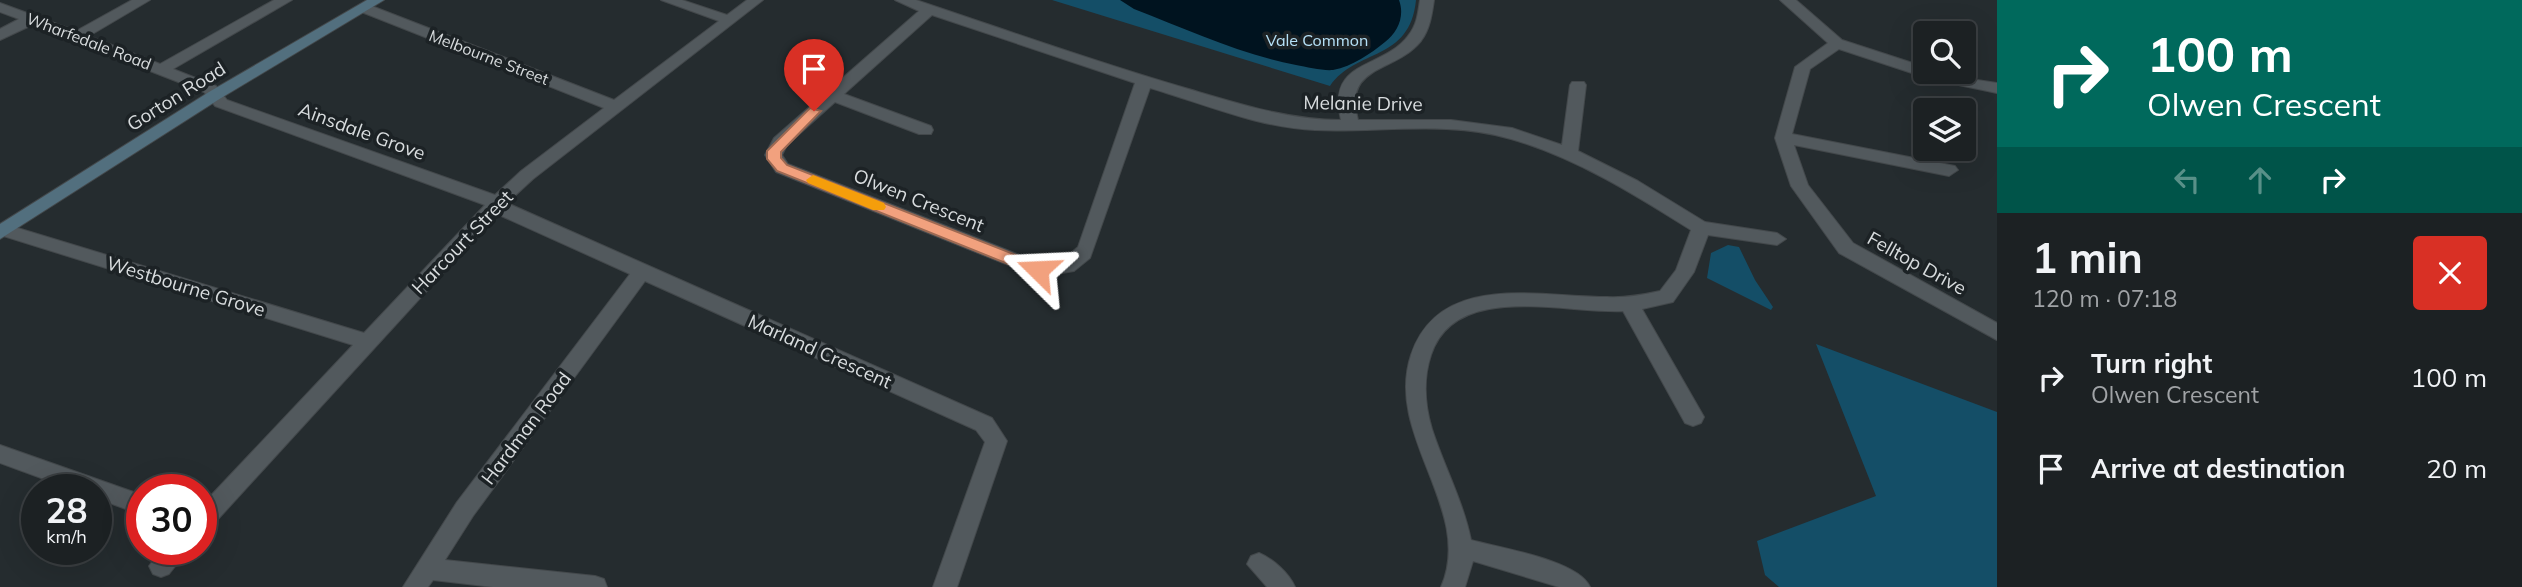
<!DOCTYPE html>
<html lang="en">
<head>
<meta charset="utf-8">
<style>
	:root { --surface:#1c2123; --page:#292e30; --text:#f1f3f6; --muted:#a0a3a6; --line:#3a3e41 }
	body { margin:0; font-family:Mulish,sans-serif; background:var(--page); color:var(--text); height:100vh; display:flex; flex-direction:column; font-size:26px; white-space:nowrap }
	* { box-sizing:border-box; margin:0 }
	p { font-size:23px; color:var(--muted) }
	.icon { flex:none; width:38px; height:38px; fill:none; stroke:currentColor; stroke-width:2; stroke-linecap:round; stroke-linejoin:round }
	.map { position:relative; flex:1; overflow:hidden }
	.drawer { display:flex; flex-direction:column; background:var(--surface); width:525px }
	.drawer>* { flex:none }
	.hud { background:#00695c; color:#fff; overflow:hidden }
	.tools { position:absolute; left:1913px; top:21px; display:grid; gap:14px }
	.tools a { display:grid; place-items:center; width:63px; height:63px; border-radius:7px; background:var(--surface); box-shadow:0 7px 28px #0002,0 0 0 2px var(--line); font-size:35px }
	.speed { position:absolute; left:21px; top:474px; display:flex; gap:14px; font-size:35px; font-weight:700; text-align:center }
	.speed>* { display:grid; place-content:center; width:91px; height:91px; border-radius:50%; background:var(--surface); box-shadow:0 7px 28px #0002,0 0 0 2px var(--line); line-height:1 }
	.speed small { font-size:18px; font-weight:400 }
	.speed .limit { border:10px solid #d22; background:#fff; color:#111 }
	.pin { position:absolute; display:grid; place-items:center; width:60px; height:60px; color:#fff; margin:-72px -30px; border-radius:50% 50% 50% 0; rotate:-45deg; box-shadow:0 0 7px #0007 }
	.pin .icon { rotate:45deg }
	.me { position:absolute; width:77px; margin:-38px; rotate:291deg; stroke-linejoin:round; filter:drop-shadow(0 0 5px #0008) }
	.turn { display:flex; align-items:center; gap:24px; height:147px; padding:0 35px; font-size:32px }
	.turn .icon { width:91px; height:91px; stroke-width:2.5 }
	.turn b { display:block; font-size:49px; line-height:60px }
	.lanes { display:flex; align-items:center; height:66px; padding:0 35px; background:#0003; justify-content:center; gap:35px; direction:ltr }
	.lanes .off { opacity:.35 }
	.round { display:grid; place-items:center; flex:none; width:74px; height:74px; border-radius:7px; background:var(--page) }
	.head { display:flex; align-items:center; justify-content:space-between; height:119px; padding:0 35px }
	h1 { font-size:42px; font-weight:700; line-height:52px }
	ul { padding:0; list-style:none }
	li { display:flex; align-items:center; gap:21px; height:91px; padding:0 35px }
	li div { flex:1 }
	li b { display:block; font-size:26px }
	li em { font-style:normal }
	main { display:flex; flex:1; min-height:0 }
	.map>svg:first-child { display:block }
	.green { fill:#144e67 }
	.water { fill:#00131f }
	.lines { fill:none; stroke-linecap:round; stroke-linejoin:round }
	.minor-casing { stroke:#43484b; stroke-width:2 }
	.secondary-casing { stroke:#43484b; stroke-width:2 }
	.minor { fill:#52595d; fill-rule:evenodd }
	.secondary { fill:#526f7e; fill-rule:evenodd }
	.route { fill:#f2a17e; stroke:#9d6952; stroke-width:2 }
	.slow { fill:#f59e0b }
	.labels { text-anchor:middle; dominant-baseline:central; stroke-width:7; stroke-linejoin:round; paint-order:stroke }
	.far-park-label { font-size:16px; fill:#b6e1f7; stroke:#1c2225 }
	.far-street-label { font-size:16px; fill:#d8dcde; stroke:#1c2225 }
	.street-label { font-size:19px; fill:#d8dcde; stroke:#1c2225 }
</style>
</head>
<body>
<main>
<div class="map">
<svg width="1997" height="587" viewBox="0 0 1997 587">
	<rect width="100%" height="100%" fill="#252c2f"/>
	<path class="green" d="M 1052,0 L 1416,0 C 1410,62 1356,48 1330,86 Z
		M 1728,245 L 1739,247 L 1755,280 L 1773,307 L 1771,310 L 1707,278 L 1711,253 Z
		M 1816,344 L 1997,412 L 1997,587 L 1779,587 L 1765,575 L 1757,541 L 1876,496 Z"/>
	<path class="water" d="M 1120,0 L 1399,0 C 1405,16 1398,32 1385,42 C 1370,54 1353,66 1333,70 C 1323,71 1307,67 1296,65 C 1240,54 1188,30 1134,9 Z"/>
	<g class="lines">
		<defs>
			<path id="minor" d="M 132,0 L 150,0 L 89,36 L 160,64 L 274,0 L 292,0 L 173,69 L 216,86 L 227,100 L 495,195 L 521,171 L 604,108 L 359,11 L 359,5 L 369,5 L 614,100 L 719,21 L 661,0 L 682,0 L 727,15 L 747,0 L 763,0 L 533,179 L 507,203 L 992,418 L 1007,441 L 957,587 L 933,587 L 985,442 L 976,430 L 645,281 L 473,516 L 445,560 L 595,576 L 604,579 L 607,587 L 493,587 L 433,580 L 428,587 L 403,587 L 457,502 L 630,274 L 497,214 L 209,529 L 201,532 L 201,506 L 353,345 L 0,235 L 0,225 L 11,226 L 364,333 L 485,205 L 215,106 L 204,92 L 32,25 L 0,40 L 0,29 L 19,19 L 0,12 L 0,3 L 76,31 Z
				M 895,0 L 916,0 C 1006,30 1095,62 1185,88 C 1237,103 1287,120 1341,120 C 1326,59 1382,70 1408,36 C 1417,25 1418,13 1420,0 L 1434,0 C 1432,14 1430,29 1421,41 C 1394,74 1343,64 1358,120 L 1451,120 L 1512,128 L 1562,145 L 1570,85 L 1572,82 L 1584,82 L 1586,85 L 1578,151 L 1638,181 L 1705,222 L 1777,233 L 1786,239 L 1777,245 L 1708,235 L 1694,272 L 1673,302 L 1642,309 L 1704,417 L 1701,423 L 1693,426 L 1685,423 L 1623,311 C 1565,314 1455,281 1431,355 C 1423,379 1425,406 1432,429 C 1444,466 1463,501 1471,540 C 1500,548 1578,560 1590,587 L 1559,587 L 1473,561 L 1465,587 L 1441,587 C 1475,510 1384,436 1411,355 C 1439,271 1539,297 1607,297 C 1625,298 1642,295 1660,291 L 1676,270 L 1691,230 C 1634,194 1576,158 1511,139 C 1449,120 1378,133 1315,130 C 1259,128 1202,103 1150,88 L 1090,258 L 1074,271 L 1038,277 L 776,172 L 765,155 L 774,138 L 919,11 ZM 932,15 L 1135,83 L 1078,247 L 1060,262 L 1040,263 L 788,164 L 782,155 L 787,145 L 835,102 L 919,134 L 931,134 L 933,130 L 931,126 L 844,94 Z
				M 1780,0 L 1796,0 L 1842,40 L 1925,67 L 1925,72 L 1997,83 L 1997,93 L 1930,79 L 1839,49 L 1810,69 L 1792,134 L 1955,166 L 1958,170 L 1949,176 L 1794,145 L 1808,185 L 1853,243 L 1997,323 L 1997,340 L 1839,253 L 1791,186 L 1775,138 L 1795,67 L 1828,43 Z
				M 0,445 L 142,495 L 142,515 L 96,498 L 96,490 L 74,490 L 0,463 Z
				M 161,550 L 188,550 L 169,574 L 161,577 L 153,574 L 149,566 Z
				M 1259,553 C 1273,559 1289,573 1295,587 L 1267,587 L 1247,564 L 1251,556 Z"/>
			<path id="secondary" d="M 367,0 L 384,0 L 221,98 L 0,239 L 0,224 L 209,92 Z"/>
		</defs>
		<use href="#minor" class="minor-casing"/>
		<use href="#secondary" class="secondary-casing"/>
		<use href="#minor" class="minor"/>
		<use href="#secondary" class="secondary"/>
	</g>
	<path class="route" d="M 810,108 L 821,111 L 781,152 L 781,158 L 787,165 L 1044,266 L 1044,274 L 1033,274 L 777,171 L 767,159 L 767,151 Z"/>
	<path class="slow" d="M 813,175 L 884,203 L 886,207 L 884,210 L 873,210 L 808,183 L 806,180 Z"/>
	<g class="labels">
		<g class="far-park-label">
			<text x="1317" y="40">Vale Common</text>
		</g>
		<g class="far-street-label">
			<text transform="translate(89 41) rotate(21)">Wharfedale Road</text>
			<text transform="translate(489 57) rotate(21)">Melbourne Street</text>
		</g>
		<g class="street-label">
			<text transform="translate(176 96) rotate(-32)">Gorton Road</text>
			<text transform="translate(1363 103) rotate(1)">Melanie Drive</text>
			<text transform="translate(362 131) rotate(20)">Ainsdale Grove</text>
			<text transform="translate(919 200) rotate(22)">Olwen Crescent</text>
			<text transform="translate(462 242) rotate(-46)">Harcourt Street</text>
			<text transform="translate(1917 263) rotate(29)">Felltop Drive</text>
			<text transform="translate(186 286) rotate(17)">Westbourne Grove</text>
			<text transform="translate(820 351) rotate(24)">Marland Crescent</text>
			<text transform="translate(526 428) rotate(-53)">Hardman Road</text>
		</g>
	</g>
</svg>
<div class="tools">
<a><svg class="icon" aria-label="search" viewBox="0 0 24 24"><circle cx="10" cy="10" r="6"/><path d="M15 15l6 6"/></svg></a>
<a><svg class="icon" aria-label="layers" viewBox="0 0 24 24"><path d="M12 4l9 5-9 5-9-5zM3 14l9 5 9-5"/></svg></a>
</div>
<div class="speed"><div>28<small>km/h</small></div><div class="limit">30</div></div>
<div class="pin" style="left:814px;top:111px;background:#d93025"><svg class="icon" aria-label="arrive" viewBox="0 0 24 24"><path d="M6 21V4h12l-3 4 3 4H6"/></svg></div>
<svg class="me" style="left:1038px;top:270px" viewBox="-20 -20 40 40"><path d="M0-17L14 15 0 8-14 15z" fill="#f2a17e" stroke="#fff" stroke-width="4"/></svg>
</div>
<section class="drawer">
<div class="hud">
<div class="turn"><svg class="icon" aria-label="right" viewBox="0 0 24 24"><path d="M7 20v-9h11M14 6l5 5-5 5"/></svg><div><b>100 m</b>Olwen Crescent</div></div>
<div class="lanes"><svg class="icon off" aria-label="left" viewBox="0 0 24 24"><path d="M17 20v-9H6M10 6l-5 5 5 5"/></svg><svg class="icon off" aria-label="ahead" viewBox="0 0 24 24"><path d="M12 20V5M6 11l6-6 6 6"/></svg><svg class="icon" aria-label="right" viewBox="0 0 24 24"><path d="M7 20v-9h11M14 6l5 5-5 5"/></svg></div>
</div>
<div class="head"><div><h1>1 min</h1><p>120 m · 07:18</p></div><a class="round" style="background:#d93025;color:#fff"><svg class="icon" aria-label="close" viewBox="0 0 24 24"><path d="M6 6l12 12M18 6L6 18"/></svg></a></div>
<ul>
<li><svg class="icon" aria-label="right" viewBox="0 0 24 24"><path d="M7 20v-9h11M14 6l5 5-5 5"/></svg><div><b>Turn right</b><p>Olwen Crescent</p></div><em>100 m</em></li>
<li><svg class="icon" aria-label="arrive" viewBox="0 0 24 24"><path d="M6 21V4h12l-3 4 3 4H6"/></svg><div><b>Arrive at destination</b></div><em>20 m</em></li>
</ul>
</section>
</main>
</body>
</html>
